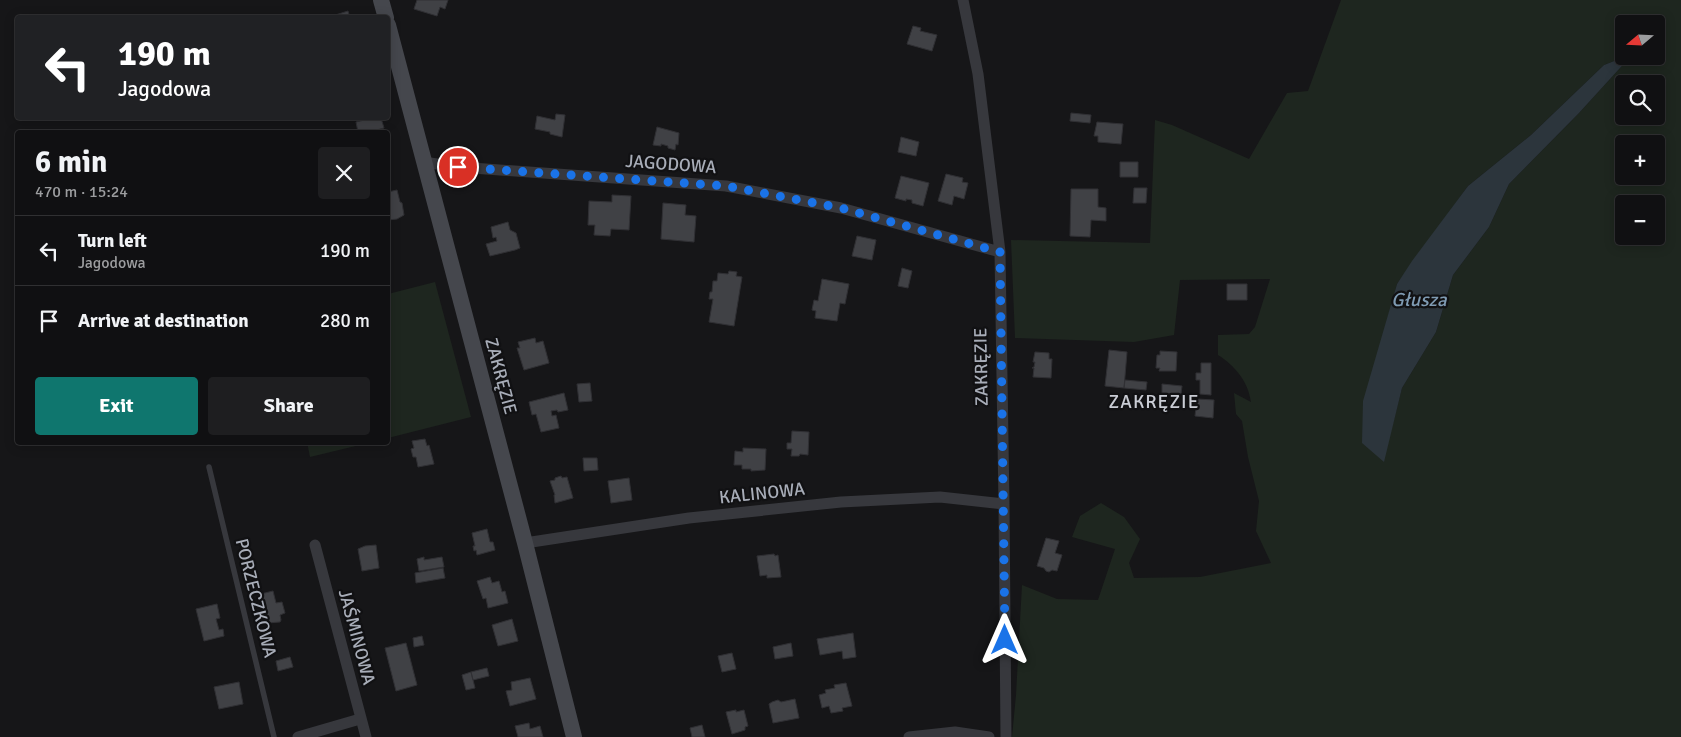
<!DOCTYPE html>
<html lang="en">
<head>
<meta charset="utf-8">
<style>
	:root { --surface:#101012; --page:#1e1e20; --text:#f1f3f6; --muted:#9c9d9f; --line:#303032; --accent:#0f766e }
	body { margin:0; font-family:Signika,sans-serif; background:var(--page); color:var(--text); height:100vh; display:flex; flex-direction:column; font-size:19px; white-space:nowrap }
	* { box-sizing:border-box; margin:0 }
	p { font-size:16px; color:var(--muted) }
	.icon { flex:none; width:28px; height:28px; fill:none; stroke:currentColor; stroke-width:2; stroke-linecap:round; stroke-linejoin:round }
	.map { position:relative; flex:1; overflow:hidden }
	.panel { position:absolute; left:15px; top:130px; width:375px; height:315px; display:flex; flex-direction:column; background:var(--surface); border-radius:5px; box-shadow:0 2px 12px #0003,0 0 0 1px var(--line) }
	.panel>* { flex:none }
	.hud { position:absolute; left:15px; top:15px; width:375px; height:105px; border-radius:5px; box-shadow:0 2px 12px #0003,0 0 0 1px var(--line); background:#202124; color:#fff; overflow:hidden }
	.needle { width:32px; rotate:251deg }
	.buttons { position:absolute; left:1615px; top:15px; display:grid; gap:10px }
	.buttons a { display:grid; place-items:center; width:50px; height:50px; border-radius:5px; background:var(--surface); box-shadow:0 2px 12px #0003,0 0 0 1px var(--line); font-size:25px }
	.pin { position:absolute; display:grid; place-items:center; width:42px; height:42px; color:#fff; margin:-21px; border:2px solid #fff; border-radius:50%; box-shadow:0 1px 5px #0007 }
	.me { position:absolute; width:55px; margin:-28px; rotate:0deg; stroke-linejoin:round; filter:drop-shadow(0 0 4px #0008) }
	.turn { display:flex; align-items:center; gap:18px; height:105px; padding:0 20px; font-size:22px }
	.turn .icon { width:65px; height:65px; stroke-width:2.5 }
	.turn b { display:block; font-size:35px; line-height:42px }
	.round { display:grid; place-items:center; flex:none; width:52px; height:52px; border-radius:5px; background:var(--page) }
	.head { display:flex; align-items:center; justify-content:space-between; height:85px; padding:0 20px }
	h1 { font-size:30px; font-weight:800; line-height:38px }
	.action { display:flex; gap:10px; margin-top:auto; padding:10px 20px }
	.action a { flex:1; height:58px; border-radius:5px; background:var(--accent); color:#fff; font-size:20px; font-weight:800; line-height:58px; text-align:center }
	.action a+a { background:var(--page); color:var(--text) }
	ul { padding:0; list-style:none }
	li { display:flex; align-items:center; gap:15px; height:70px; padding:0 20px; border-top:1px solid var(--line) }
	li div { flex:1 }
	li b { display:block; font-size:19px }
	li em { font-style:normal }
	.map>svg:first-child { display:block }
	.green { fill:#1e261f; fill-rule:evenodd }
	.water { fill:#2c353c }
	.building { fill:#404145; stroke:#303034 }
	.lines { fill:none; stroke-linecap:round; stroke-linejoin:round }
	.lane { stroke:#37383d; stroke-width:5.5 }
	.street { stroke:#37383d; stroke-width:11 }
	.secondary { stroke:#45474d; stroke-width:16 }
	.route { stroke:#1a73e8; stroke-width:9; stroke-dasharray:0 16.2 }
	.labels { text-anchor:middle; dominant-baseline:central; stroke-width:4.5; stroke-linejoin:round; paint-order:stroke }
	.street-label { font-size:18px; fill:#a8adb8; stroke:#111113 }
	.water-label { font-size:19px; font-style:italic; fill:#7f9bb3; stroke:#111113 }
	.neighbourhood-label { font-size:19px; letter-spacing:1px; fill:#c9ccd4; stroke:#111113 }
</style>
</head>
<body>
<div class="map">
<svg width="1681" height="737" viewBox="0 0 1681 737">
	<rect width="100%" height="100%" fill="#161618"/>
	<path class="green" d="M 1341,0 L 1681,0 L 1681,737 L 1012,737 L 1016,695 L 1022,585 L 1057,599 L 1098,600 L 1115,549 L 1072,537 L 1080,516 L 1101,503 L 1124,517 L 1140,539 L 1129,563 L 1134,578 L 1200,577 L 1271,563 L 1256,531 L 1259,501 L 1248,457 L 1242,421 L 1236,414 L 1234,393 L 1251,402 C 1248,381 1235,366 1218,355 L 1218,335 L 1249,334 L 1255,327 L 1270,279 L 1180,280 L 1174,335 L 1134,342 L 1015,338 L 1011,240 L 1150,243 L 1155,120 L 1172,125 L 1249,159 L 1287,93 L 1308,91 ZM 1624,24 L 1656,24 L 1656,56 L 1631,56 L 1579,113 L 1509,184 L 1489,227 L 1453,275 L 1436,332 L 1402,388 L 1383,462 L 1386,324 L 1397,284 L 1468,186 L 1531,135 L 1604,65 L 1627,56 L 1624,56 ZM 1624,84 L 1656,84 L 1656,116 L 1624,116 ZM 1624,144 L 1656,144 L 1656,176 L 1624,176 ZM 1624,204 L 1656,204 L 1656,236 L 1624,236 Z
		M 435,282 L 471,417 L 388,438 L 388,294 Z
		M 307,442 L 368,442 L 368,443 L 310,457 Z"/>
	<path class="water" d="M 1627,56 L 1631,56 L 1579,113 L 1509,184 L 1489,227 L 1453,275 L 1436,332 L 1402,388 L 1384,462 L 1362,443 L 1363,401 L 1397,284 L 1412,261 L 1468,186 L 1531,135 L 1604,65 Z"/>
	<path class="building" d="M 417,0 L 448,0 L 445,9 L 440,7 L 437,16 L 414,9 Z
		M 348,11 L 350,18 L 329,18 L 329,17 Z
		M 913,26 L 921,28 L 920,31 L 937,35 L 932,51 L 907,44 Z
		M 1071,113 L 1091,115 L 1090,123 L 1070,121 Z
		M 556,114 L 565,115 L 562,137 L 550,134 L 550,132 L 535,129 L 537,116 L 555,120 Z
		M 373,118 L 381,118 L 384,128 L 369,132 L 358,132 L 356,122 Z
		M 1097,122 L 1123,124 L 1121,144 L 1098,142 L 1098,136 L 1094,136 Z
		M 657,127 L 679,133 L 678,145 L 676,144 L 675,150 L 668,148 L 668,146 L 661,144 L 661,146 L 653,145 Z
		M 901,137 L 919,142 L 916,156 L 898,152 Z
		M 1120,162 L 1138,162 L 1138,177 L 1120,177 Z
		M 946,174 L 963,178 L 962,182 L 968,183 L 964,199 L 954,196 L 952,205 L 938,201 Z
		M 901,176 L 929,183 L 923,206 L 912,203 L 912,200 L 906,199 L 906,201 L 895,198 Z
		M 1134,188 L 1147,188 L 1146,203 L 1133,203 Z
		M 1071,189 L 1098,189 L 1098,207 L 1106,208 L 1106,221 L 1091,220 L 1090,237 L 1070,236 Z
		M 397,190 L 400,202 L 402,203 L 404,215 L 397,219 L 388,220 L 388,192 Z
		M 612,195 L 631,196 L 629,230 L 611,229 L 610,236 L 594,235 L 595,225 L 588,225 L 589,201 L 612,202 Z
		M 663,203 L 686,205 L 685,215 L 696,216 L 694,242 L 661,239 Z
		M 508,222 L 510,230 L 516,233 L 520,248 L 515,250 L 490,256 L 486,244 L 497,241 L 496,237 L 493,238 L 491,227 Z
		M 857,236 L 876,240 L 872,260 L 852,256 Z
		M 902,268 L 912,271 L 908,288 L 898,286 Z
		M 729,271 L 737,272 L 736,276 L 742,277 L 734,326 L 709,322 L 713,299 L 709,299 L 710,292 L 712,292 L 713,281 L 717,281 L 718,273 L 728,274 Z
		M 822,279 L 849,284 L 845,304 L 840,303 L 837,321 L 815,318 L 816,311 L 812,310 L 814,300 L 818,301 Z
		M 1227,284 L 1247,284 L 1247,300 L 1227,300 Z
		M 535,338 L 536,343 L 543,341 L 549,363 L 524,370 L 517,348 L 520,348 L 518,342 Z
		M 1109,350 L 1127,352 L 1124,388 L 1105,386 Z
		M 1160,351 L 1177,352 L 1176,371 L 1159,371 L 1160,368 L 1156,368 L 1157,355 L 1160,355 Z
		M 1035,352 L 1049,353 L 1049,359 L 1052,359 L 1051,378 L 1033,377 L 1034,368 L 1032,368 L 1034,367 L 1035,362 L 1033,362 Z
		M 1201,363 L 1211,363 L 1211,395 L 1200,394 L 1200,380 L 1196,380 L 1196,373 L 1201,373 Z
		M 1125,380 L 1147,382 L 1146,390 L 1124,388 Z
		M 590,383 L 592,401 L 579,402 L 577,384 Z
		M 1162,384 L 1182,386 L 1181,394 L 1162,393 Z
		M 564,393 L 568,410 L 558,412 L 557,410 L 551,411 L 552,416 L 556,415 L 559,428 L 541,432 L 536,414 L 532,415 L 529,402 Z
		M 1197,399 L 1214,400 L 1213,418 L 1195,416 Z
		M 792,431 L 809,432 L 808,455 L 800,454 L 799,456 L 791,456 L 792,449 L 787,449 L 787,443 L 791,443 Z
		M 425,439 L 427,446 L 429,445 L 434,464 L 418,467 L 416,457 L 413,457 L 411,449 L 414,448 L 412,441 Z
		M 743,448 L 766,449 L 765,470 L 751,471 L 751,469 L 742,469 L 742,465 L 734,465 L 735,451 L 743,452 Z
		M 583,458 L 597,458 L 598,470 L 584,471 Z
		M 561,476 L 562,478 L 567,477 L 573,498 L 555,503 L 554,495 L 555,495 L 550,481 L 555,480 L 555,478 Z
		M 629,478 L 632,500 L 611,503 L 608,481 Z
		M 487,529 L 490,542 L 493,542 L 495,550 L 477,555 L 476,550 L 474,551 L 473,546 L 475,546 L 472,533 Z
		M 1046,538 L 1059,541 L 1055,553 L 1062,555 L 1057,571 L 1052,570 L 1049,572 L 1046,571 L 1044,568 L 1037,566 Z
		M 376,545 L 379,568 L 362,571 L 358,549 L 365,546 Z
		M 774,554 L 775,556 L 778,555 L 781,577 L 767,578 L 767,575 L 760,576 L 757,556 Z
		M 424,557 L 424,560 L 442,557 L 444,567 L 419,571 L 417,559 Z
		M 443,568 L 445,578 L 416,583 L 415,573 Z
		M 490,577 L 492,583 L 499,581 L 502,592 L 505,591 L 508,603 L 488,608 L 486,598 L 483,599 L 477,581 Z
		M 273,591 L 276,603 L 282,602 L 285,613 L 280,615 L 281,620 L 280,622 L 267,623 L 261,594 Z
		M 217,604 L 220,618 L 216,619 L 219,630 L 223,629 L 224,636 L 204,641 L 196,609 Z
		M 512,619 L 518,641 L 498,646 L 492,625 Z
		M 853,633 L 856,657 L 843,659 L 842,651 L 820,655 L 817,639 Z
		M 422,636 L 424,645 L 414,647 L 413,638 Z
		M 406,643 L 417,685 L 396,691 L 385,648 Z
		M 791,643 L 793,656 L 775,659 L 773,647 Z
		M 732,653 L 736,669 L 722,672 L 718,656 Z
		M 290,657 L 293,667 L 278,671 L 276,661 Z
		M 487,668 L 489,676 L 473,680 L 471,672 Z
		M 471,672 L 475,688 L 466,690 L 462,675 Z
		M 530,678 L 536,699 L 510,706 L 506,691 L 512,690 L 511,682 Z
		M 239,682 L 243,704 L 219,709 L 214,687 Z
		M 846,683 L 852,706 L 842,708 L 843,711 L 831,713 L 829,706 L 822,708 L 819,695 L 826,693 L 825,690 L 835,688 L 834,685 Z
		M 795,699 L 799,718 L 773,723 L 769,704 L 772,702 L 778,700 L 781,702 Z
		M 736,710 L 736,712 L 744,710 L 748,726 L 745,727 L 745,730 L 732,734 L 726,712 Z
		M 529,723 L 530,729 L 540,726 L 543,737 L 518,737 L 515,726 Z
		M 702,725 L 705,737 L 692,737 L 690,728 Z"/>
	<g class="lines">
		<path class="lane" d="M 209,467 L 274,737"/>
		<path class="street" d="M 963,0 L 978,74 L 1000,252 L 1004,504 L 1006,737
			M 423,162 L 458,167 L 726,186 L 841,208 L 1000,252
			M 525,543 L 689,518 L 841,502 L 940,497 L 1004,504
			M 315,545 L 366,737
			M 298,737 L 360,719
			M 909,737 L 955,732 L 989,737"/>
		<path class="secondary" d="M 381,0 L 386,18
			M 388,25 L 525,543 L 574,737"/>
	</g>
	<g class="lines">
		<path class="route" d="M 458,167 L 726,186 L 841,208 L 1000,252 L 1005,640"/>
	</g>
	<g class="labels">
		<g class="street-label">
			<text transform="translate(671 164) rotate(4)">JAGODOWA</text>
			<text transform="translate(981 367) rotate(-91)">ZAKRĘZIE</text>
			<text transform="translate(501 376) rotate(75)">ZAKRĘZIE</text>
			<text transform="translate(762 493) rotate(-6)">KALINOWA</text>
			<text transform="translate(256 598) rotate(76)">PORZECZKOWA</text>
			<text transform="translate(357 637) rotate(75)">JAŚMINOWA</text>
		</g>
		<g class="water-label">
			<text x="1419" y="300">Głusza</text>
		</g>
		<g class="neighbourhood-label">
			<text x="1154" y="402">ZAKRĘZIE</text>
		</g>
	</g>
</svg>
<div class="buttons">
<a><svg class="needle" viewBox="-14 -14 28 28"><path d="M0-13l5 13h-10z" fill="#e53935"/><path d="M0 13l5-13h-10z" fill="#9c9d9f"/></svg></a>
<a><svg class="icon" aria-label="search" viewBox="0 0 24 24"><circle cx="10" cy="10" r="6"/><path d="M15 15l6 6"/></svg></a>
<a>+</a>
<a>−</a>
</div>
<div class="pin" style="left:458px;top:167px;background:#d93025"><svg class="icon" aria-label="arrive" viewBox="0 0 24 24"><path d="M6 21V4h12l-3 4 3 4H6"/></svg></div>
<svg class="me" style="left:1005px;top:640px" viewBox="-20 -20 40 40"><path d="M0-17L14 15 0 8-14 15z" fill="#1a73e8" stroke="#fff" stroke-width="4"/></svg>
<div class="hud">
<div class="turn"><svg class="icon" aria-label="left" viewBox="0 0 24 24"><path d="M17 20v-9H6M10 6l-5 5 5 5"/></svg><div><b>190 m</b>Jagodowa</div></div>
</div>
<section class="panel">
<div class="head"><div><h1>6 min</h1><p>470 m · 15:24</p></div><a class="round"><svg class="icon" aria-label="close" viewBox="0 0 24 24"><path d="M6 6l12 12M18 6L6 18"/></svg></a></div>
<ul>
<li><svg class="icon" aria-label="left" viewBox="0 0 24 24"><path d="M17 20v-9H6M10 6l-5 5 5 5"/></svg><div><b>Turn left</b><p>Jagodowa</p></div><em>190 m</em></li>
<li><svg class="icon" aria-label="arrive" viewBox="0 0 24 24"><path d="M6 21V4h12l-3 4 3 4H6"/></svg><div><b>Arrive at destination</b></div><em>280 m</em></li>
</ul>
<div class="action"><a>Exit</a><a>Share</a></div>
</section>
</div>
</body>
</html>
